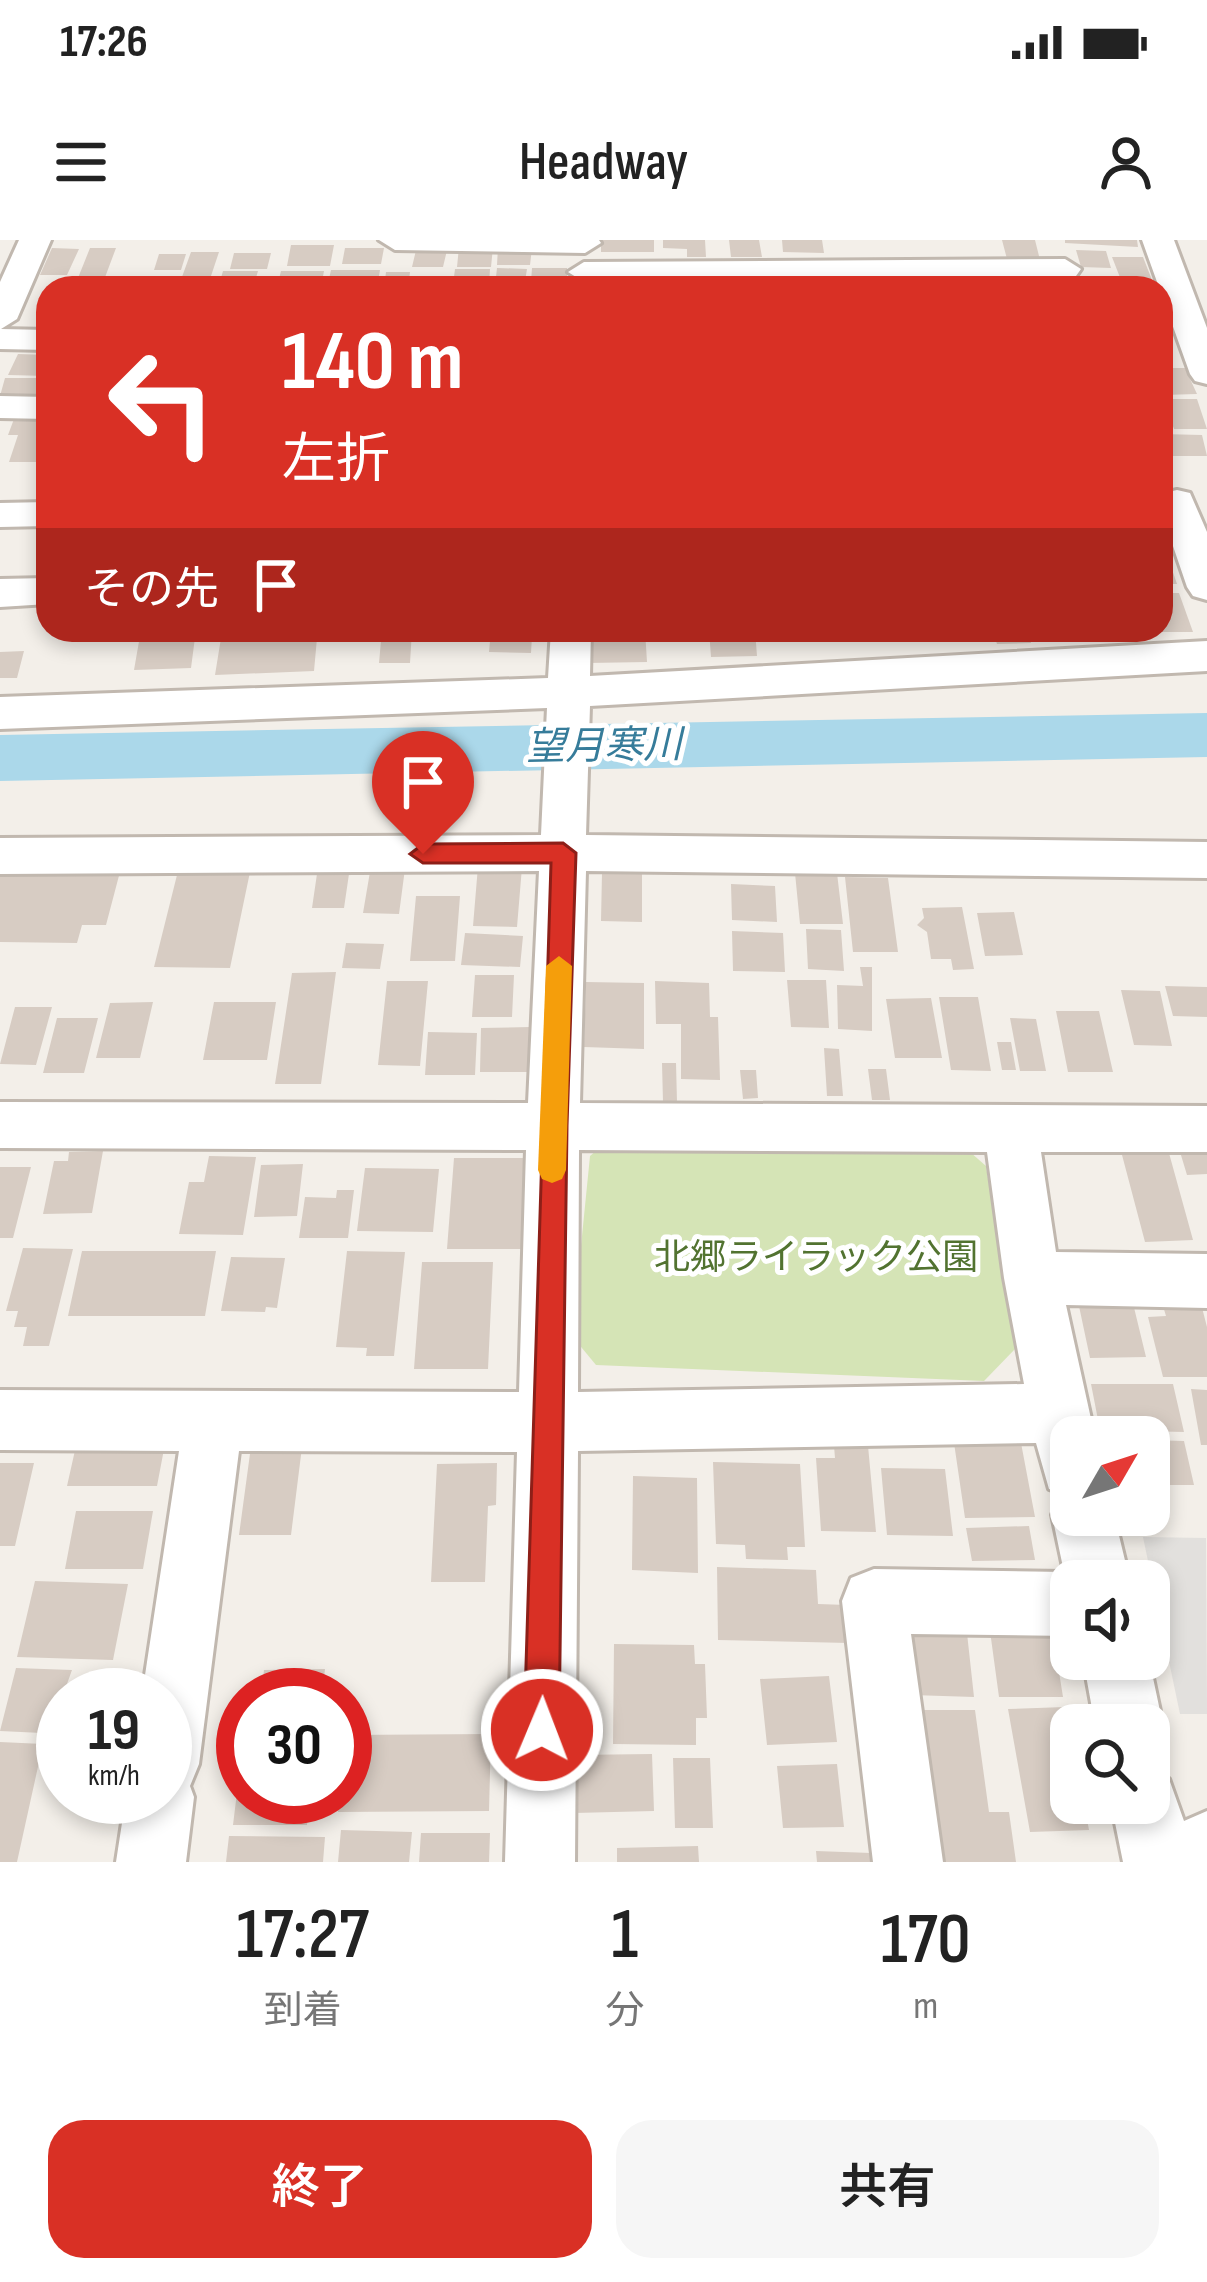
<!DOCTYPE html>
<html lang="ja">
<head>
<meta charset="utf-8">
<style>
	:root { --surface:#fff; --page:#f6f6f6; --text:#222; --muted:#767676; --accent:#d93025 }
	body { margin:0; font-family:"Sofia Sans Condensed","Noto Sans JP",sans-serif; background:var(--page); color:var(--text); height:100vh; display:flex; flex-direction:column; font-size:45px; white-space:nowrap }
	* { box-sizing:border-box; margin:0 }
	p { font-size:39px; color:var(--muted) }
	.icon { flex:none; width:66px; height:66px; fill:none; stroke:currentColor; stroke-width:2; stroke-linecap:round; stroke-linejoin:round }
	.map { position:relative; height:1622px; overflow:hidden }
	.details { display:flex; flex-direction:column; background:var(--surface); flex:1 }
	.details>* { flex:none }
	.guide { position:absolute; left:36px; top:36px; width:1137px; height:366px; border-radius:36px; box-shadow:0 6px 18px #0003; background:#d93025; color:#fff; overflow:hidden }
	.needle { width:78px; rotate:51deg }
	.controls { position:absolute; left:1050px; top:1176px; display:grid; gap:24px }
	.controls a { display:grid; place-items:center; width:120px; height:120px; border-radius:24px; background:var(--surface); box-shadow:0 6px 18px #0003; font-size:60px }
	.speed { position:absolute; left:36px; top:1428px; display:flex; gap:24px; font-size:60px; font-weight:700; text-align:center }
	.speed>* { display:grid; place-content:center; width:156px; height:156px; border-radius:50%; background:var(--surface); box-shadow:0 6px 18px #0003; line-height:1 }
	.speed small { font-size:30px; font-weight:400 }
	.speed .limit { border:18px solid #d22; background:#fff; color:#111 }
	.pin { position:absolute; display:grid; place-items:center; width:102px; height:102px; color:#fff; margin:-123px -51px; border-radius:50% 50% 50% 0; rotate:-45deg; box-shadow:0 0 12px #0007 }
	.pin .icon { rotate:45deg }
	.me { position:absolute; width:132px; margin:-66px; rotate:1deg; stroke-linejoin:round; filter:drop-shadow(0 0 9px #0008) }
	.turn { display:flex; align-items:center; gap:42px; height:252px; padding:0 48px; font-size:54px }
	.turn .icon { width:156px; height:156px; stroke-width:2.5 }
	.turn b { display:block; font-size:84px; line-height:102px }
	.then { display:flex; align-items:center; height:114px; padding:0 48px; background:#0003; gap:24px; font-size:45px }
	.eta { display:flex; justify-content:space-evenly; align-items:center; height:204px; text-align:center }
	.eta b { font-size:72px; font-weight:600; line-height:84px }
	.cta { display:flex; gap:24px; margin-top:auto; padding:24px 48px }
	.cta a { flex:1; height:138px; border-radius:36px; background:var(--accent); color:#fff; font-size:48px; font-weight:600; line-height:138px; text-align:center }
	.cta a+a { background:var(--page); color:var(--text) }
	.status { display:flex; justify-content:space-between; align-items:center; height:84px; padding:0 60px; background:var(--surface); direction:ltr }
	.status svg { height:33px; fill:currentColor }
	header { display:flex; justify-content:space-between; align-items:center; height:156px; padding:0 48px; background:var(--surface); font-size:54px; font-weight:600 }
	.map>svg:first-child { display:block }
	.green { fill:#d5e4b6 }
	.parking { fill:#e2e0dd }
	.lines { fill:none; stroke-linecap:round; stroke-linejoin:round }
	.river { fill:#abd8ea; fill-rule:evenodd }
	.building { fill:#d7ccc3 }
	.minor-casing { stroke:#c1b8af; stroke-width:6 }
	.minor { fill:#fff; fill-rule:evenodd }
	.route { fill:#d93025; stroke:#8d1f18; stroke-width:3 }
	.slow { fill:#f59e0b }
	.labels { text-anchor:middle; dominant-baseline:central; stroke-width:10; stroke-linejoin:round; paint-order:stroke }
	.park-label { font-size:36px; fill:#527330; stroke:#fff }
	.water-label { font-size:39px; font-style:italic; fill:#367c9a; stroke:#fff }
</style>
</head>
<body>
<div class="status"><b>17:26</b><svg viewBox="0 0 49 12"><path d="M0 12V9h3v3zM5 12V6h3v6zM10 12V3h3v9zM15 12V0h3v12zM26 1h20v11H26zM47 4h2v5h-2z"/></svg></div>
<header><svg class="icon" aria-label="menu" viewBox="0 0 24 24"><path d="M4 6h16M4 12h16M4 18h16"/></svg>Headway<svg class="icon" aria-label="person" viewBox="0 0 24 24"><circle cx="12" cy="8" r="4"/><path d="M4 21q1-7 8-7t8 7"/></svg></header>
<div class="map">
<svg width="1207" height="1622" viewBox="0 0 1207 1622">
	<rect width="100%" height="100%" fill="#f3efe9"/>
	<path class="green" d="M 610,899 L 962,905 L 986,926 L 1015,1109 L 984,1141 L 596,1125 L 572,1096 L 590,916 Z"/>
	<path class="parking" d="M 1143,1297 L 1206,1298 L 1207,1474 L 1180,1474 Z"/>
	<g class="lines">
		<path class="river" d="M 1207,473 L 1207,517 L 0,541 L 0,495 Z"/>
	</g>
	<path class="building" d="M 601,0 L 654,0 L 654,12 L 601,12 Z
		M 663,0 L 705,0 L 706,17 L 687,17 L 687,9 L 663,8 Z
		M 729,0 L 759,0 L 762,17 L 731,17 Z
		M 782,0 L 822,0 L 824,13 L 783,12 Z
		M 1002,0 L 1035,0 L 1040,20 L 1007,19 Z
		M 1065,0 L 1137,0 L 1138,7 L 1065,3 Z
		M 291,5 L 334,5 L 330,26 L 287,26 Z
		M 417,6 L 448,6 L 443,27 L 412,27 Z
		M 459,7 L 493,7 L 491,27 L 457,27 Z
		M 498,7 L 532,8 L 530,25 L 497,25 Z
		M 52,8 L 79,9 L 67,35 L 40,35 Z
		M 90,8 L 116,8 L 101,48 L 74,48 Z
		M 345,8 L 384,8 L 381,24 L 342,24 Z
		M 1076,10 L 1106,11 L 1111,28 L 1081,27 Z
		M 191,12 L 219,12 L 207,48 L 178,48 Z
		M 234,13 L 271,13 L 267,29 L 230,29 Z
		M 159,14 L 186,14 L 181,30 L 154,30 Z
		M 1112,17 L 1143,17 L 1152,40 L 1121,40 Z
		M 497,28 L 527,29 L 524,47 L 495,46 Z
		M 532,28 L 567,28 L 567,42 L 531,42 Z
		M 455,29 L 490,29 L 489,45 L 453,45 Z
		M 331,30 L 380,30 L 377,48 L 327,48 Z
		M 223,31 L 258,31 L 253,48 L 218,48 Z
		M 281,31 L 324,31 L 321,47 L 277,47 Z
		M 386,32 L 410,32 L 408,48 L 384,48 Z
		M 1013,37 L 1048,38 L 1050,48 L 1015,48 Z
		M 18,114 L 48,115 L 48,136 L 8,135 Z
		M 1161,128 L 1185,128 L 1197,154 L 1163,155 Z
		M 5,138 L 48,138 L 48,157 L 0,156 Z
		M 1163,159 L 1197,159 L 1207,189 L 1174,189 Z
		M 14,179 L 48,179 L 38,222 L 9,222 L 18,195 L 8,195 Z
		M 1161,194 L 1202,195 L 1207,216 L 1161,216 Z
		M 1161,300 L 1162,300 L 1177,344 L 1161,344 Z
		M 1161,353 L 1179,353 L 1193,392 L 1161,392 Z
		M 141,390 L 196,390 L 191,428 L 134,430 Z
		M 320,390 L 377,390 L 376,398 L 319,398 Z
		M 382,390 L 412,390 L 410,423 L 379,423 Z
		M 491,390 L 541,390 L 541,396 L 532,396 L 531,413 L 489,412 Z
		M 610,390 L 645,390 L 647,422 L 588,423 L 587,402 L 610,401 Z
		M 709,390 L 755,390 L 757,416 L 711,417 Z
		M 992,390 L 1027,390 L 1031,403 L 997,404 Z
		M 253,397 L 252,401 L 317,398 L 314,431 L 215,435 L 221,398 Z
		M 24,411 L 17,438 L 0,438 L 0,412 Z
		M 372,620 L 406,621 L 399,674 L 363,673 Z
		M 478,626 L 522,627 L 517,687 L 473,686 Z
		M 97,627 L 121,628 L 106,685 L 82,685 L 77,703 L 0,702 L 0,632 L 94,636 Z
		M 318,627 L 350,627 L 344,668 L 312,668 Z
		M 178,631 L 250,632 L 230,728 L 154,727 Z
		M 602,633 L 642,634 L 642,682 L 601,681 Z
		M 795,633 L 837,633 L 843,684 L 800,684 Z
		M 845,637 L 888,638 L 898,712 L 853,712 Z
		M 731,644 L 775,646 L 777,682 L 732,680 Z
		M 416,656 L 460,656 L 455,721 L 410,721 Z
		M 962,667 L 974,729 L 953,730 L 951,719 L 931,719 L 927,692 L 917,685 L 924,678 L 922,668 Z
		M 1014,672 L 1023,715 L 985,716 L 977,673 Z
		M 806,689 L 841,690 L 844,731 L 808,729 Z
		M 732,691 L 783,693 L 785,732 L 733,731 Z
		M 465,693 L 523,696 L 520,727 L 461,725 Z
		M 346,703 L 384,704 L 380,729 L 342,728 Z
		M 860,727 L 872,727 L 872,791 L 838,789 L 837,745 L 863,746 Z
		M 336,732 L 321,844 L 275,844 L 292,733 Z
		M 475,735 L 514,735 L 512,777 L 472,777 Z
		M 787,740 L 826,740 L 829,788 L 791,787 Z
		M 387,741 L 428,741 L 420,826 L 378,825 Z
		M 655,741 L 709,743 L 710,777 L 718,777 L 720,840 L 681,839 L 681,784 L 656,784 Z
		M 586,742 L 644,743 L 644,809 L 584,807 Z
		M 1165,746 L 1207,747 L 1207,777 L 1173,776 Z
		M 1121,750 L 1160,751 L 1172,806 L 1134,805 Z
		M 939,757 L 978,757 L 991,831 L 951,830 Z
		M 931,758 L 942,818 L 895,818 L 886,759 Z
		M 153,762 L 140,818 L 96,818 L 110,763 Z
		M 214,762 L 276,762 L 267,820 L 203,820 Z
		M 15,767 L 52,767 L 36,825 L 0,824 Z
		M 1056,771 L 1099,771 L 1113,832 L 1068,832 Z
		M 57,778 L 98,778 L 84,833 L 43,833 Z
		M 1010,778 L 1036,779 L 1046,831 L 1020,831 Z
		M 530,787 L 529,832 L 480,832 L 481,788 Z
		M 428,792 L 477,793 L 475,835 L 425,835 Z
		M 997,802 L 1011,802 L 1016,830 L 1002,830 Z
		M 824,808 L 839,809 L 843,856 L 827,856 Z
		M 662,823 L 676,823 L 677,862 L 663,862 Z
		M 868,829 L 886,829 L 890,860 L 872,860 Z
		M 740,830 L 756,830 L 758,858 L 743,859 Z
		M 1207,891 L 1207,934 L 1187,935 L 1174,892 Z
		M 1164,895 L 1193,1000 L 1145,1002 L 1117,896 Z
		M 103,911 L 92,973 L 43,974 L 54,921 L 68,921 L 69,912 Z
		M 209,916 L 256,917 L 243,995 L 179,994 L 189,942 L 204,942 Z
		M 454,918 L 525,918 L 522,1009 L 447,1009 Z
		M 303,924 L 297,976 L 254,977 L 261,925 Z
		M 0,927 L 31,927 L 13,998 L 0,998 Z
		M 365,928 L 439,929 L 433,992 L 357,991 Z
		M 337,950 L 354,950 L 348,998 L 299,998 L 305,957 L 336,958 Z
		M 23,1008 L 73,1009 L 49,1106 L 23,1106 L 27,1087 L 14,1087 L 18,1071 L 6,1071 Z
		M 82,1011 L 216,1011 L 205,1076 L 68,1076 Z
		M 347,1011 L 405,1012 L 394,1116 L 366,1116 L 367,1108 L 336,1107 Z
		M 231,1017 L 285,1018 L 277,1068 L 266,1067 L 265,1072 L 221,1071 Z
		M 422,1022 L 493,1022 L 488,1129 L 414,1129 Z
		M 1130,1051 L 1146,1117 L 1090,1118 L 1076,1052 Z
		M 1160,1056 L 1199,1056 L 1207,1087 L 1207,1137 L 1163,1137 L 1148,1077 L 1166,1076 Z
		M 1091,1144 L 1173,1144 L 1184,1192 L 1100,1190 Z
		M 1191,1149 L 1207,1150 L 1207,1205 L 1201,1205 Z
		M 1018,1187 L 1035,1277 L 965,1278 L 953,1196 Z
		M 80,1188 L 168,1188 L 157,1246 L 67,1246 Z
		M 833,1194 L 867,1195 L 876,1292 L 821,1291 L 816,1218 L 835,1218 Z
		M 252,1199 L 303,1199 L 291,1295 L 239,1295 Z
		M 1149,1200 L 1184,1201 L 1194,1245 L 1149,1245 Z
		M 713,1222 L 800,1224 L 805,1307 L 787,1307 L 788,1320 L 746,1319 L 745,1305 L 716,1304 Z
		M 0,1223 L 34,1223 L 15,1306 L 0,1306 Z
		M 497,1223 L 496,1265 L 488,1266 L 485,1342 L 431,1342 L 437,1224 Z
		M 881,1228 L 945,1229 L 953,1296 L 887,1295 Z
		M 633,1236 L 697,1238 L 698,1333 L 632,1330 Z
		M 76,1271 L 153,1271 L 143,1329 L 65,1329 Z
		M 1029,1286 L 1035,1320 L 972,1321 L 966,1288 Z
		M 717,1327 L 816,1330 L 818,1364 L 847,1365 L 849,1403 L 718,1400 Z
		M 35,1341 L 128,1344 L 113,1420 L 17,1417 Z
		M 987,1369 L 1049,1369 L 1063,1457 L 999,1457 Z
		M 906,1383 L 966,1384 L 974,1457 L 912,1455 Z
		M 614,1404 L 694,1405 L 695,1424 L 705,1424 L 707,1478 L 696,1478 L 696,1505 L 613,1504 Z
		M 16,1428 L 72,1430 L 63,1455 L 63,1494 L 0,1491 Z
		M 325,1429 L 322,1455 L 261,1455 L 264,1430 Z
		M 829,1436 L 837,1502 L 767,1505 L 760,1439 Z
		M 1065,1467 L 1071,1496 L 1071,1563 L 1084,1563 L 1089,1590 L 1030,1592 L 1008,1469 Z
		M 915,1470 L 975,1470 L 989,1572 L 1009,1572 L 1016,1622 L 911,1622 Z
		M 491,1494 L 489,1571 L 338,1572 L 339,1557 L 345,1557 L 345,1495 Z
		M 0,1502 L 43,1504 L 17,1622 L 0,1622 Z
		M 652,1514 L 654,1571 L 574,1573 L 574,1515 Z
		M 673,1518 L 710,1518 L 713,1588 L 675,1588 Z
		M 837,1524 L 844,1587 L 783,1588 L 777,1526 Z
		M 240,1528 L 243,1557 L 310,1557 L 307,1585 L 233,1585 Z
		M 341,1590 L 412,1592 L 409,1622 L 338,1622 Z
		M 421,1593 L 490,1593 L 489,1622 L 419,1622 Z
		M 229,1596 L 325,1597 L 323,1622 L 226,1622 Z
		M 698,1606 L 699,1622 L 617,1622 L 617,1608 Z
		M 816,1611 L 871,1613 L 872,1622 L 817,1622 Z"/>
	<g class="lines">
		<defs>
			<path id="minor" d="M 19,0 L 51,0 L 17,79 L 1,89 L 48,90 L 48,110 L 0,109 L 0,42 Z
				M 379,0 L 599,0 L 601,3 L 585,13 L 395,10 Z
				M 1142,0 L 1174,0 L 1207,88 L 1207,144 L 1195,141 L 1190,134 Z
				M 1065,19 L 1081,29 L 1076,36 L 584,42 L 568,32 L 584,22 Z
				M 0,156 L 48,157 L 48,179 L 0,178 Z
				M 1177,250 L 1190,253 L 1207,292 L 1207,360 L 1193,356 L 1187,347 L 1161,271 L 1164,253 Z
				M 48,262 L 48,286 L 0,287 L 0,263 Z
				M 48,338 L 48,364 L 0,367 L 0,339 Z
				M 551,390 L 591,390 L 590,436 L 1207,401 L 1207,431 L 590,466 L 586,595 L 1207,602 L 1207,638 L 586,631 L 580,863 L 1207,866 L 1207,912 L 1041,912 L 1056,1012 L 1207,1014 L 1207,1068 L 1066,1065 L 1095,1197 L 1071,1197 L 1071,1275 L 1114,1275 L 1130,1341 L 1071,1341 L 1071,1396 L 911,1394 L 943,1622 L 873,1622 L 842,1361 L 851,1338 L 874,1329 L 1064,1332 L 1052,1275 L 1061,1253 L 1049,1249 L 1036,1203 L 578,1211 L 575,1622 L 505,1622 L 517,1212 L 239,1211 L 199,1524 L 190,1546 L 194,1557 L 186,1622 L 116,1622 L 126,1557 L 165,1557 L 165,1455 L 142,1455 L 179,1211 L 0,1210 L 0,1150 L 519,1152 L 526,910 L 0,908 L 0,862 L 528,863 L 539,631 L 0,634 L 0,598 L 541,595 L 547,468 L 0,489 L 0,457 L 548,438 ZM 579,910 L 987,912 L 1004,1038 L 1024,1144 L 578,1152 Z
				M 1083,1419 L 1149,1419 L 1163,1485 L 1153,1509 L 1149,1510 L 1149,1485 L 1095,1485 Z
				M 1149,1530 L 1169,1539 L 1184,1581 L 1207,1571 L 1207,1622 L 1123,1622 L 1111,1563 L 1149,1563 Z"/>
		</defs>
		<use href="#minor" class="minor-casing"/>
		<use href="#minor" class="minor"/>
	</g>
	<path class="route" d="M 563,603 L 576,613 L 567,886 L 559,1490 L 554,1503 L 542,1508 L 529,1503 L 524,1490 L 551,623 L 423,623 L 410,614 L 423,604 Z"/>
	<path class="slow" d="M 559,716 L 572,726 L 566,930 L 562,939 L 552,943 L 542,939 L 538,930 L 546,726 Z"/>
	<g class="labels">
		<g class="park-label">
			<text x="816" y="1018">北郷ライラック公園</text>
		</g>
		<g class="water-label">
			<text transform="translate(604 507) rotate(-1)">望月寒川</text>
		</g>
	</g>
</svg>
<div class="controls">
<a><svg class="needle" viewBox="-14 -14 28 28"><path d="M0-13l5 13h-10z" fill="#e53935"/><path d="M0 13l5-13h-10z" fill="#767676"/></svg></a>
<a><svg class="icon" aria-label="sound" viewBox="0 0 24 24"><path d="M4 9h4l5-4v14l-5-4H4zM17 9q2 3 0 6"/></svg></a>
<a><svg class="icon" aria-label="search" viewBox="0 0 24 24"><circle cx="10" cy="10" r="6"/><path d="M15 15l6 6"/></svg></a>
</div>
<div class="speed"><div>19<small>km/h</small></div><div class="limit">30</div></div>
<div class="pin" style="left:423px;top:614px;background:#d93025"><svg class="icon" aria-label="arrive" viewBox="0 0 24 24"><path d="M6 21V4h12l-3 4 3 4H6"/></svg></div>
<svg class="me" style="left:542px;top:1490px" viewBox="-20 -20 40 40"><circle r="17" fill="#d93025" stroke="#fff" stroke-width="3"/><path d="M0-11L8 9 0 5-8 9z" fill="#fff"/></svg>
<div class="guide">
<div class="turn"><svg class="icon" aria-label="left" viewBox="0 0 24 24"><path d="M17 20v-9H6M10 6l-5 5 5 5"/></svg><div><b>140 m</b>左折</div></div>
<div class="then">その先<svg class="icon" aria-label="arrive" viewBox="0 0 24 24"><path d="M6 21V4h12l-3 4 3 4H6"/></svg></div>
</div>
</div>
<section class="details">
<div class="eta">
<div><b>17:27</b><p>到着</p></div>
<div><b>1</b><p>分</p></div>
<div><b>170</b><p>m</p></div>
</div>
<div class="cta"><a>終了</a><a>共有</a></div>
</section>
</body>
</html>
